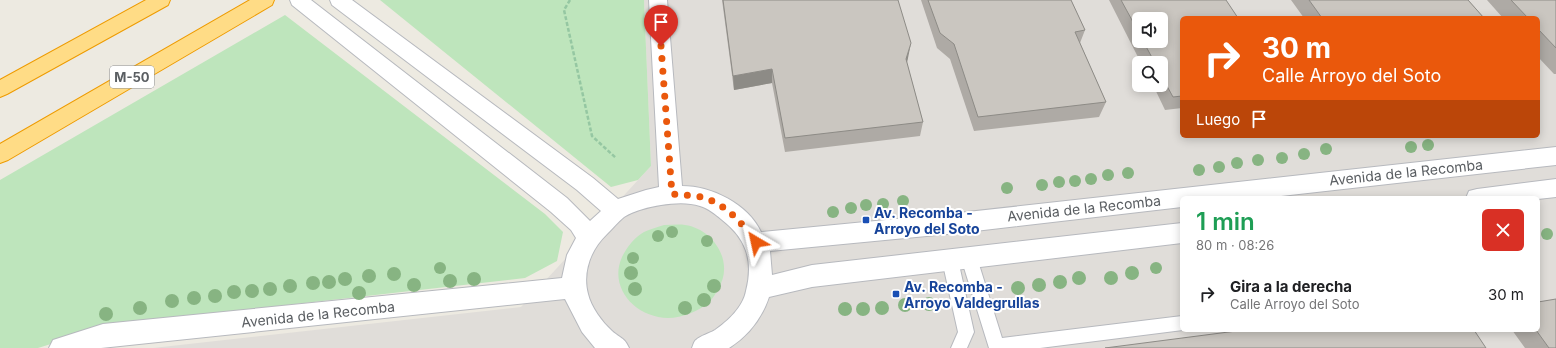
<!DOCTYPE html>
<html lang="es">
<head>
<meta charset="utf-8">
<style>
	:root { --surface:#fff; --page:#f6f6f6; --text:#202124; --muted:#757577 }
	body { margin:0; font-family:Inter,sans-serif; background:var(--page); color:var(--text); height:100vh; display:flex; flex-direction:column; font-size:15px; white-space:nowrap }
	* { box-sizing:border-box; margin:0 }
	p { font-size:13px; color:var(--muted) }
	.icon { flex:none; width:22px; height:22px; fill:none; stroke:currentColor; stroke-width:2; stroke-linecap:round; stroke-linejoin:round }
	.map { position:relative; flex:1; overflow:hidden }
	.sheet { position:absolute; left:1180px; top:196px; width:360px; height:136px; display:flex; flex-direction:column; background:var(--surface); border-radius:6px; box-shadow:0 2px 10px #0003 }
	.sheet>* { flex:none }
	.hud { position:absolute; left:1180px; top:16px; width:360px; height:122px; border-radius:6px; box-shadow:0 2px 10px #0003; background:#ea580c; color:#fff; overflow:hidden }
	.controls { position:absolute; left:1132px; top:12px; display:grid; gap:8px }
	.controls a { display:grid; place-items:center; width:36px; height:36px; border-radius:6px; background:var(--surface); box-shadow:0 2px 10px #0003; font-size:20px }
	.pin { position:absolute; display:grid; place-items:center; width:34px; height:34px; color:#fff; margin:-41px -17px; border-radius:50% 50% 50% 0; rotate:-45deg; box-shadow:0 0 4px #0007 }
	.pin .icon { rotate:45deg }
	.me { position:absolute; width:44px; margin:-22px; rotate:324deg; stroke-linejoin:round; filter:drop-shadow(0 0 3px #0008) }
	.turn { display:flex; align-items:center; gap:14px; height:84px; padding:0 16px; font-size:18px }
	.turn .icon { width:52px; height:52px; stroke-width:2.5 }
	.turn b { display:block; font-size:28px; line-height:34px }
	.then { display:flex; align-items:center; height:38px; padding:0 16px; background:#0003; gap:8px; font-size:15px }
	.round { display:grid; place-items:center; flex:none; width:42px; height:42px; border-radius:6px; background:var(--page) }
	.summary { display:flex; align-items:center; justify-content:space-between; height:68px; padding:0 16px }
	h1 { font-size:24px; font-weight:600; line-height:30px; color:#1e9e55 }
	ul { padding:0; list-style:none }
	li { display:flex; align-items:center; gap:12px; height:60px; padding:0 16px }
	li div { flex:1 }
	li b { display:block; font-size:15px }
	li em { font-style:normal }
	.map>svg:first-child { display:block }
	.industrial { fill:#e0ddd9; fill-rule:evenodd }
	.green { fill:#bee5bc }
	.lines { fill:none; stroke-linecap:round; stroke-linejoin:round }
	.lane-casing { stroke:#b7b9be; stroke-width:2 }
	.street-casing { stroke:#b7b9be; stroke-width:2 }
	.highway-casing { stroke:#ee9b00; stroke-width:2 }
	.path { stroke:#95c7a2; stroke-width:2.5; stroke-dasharray:4 2; stroke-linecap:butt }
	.lane { fill:#fff; fill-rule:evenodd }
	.street { fill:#fff; fill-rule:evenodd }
	.highway { fill:#ffdc86; fill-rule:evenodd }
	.tree { fill:#87b482 }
	.wall { fill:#aeaaa5; fill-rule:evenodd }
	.shaded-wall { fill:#8d8b86 }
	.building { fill:#cac6c0; stroke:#8d8b86 }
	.route { stroke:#ea580c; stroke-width:7; stroke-dasharray:0 12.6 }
	.transit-dot { fill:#1a4fb4; stroke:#fff; stroke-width:1.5 }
	.labels { text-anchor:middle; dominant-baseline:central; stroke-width:4; stroke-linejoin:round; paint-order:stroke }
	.shield { fill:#fff; stroke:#8c8e91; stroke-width:1 }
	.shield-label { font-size:13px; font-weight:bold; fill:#5a5e62 }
	.street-label { font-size:14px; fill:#5a5e62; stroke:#fff }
	.transit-label { font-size:14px; font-weight:bold; fill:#164399; stroke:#fff; text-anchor:start }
</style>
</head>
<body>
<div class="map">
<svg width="1556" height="348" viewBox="0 0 1556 348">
	<rect width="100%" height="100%" fill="#edeae1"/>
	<path class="industrial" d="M 644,0 L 1556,0 L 1556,348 L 153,348 L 521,307 L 651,166 ZM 1182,18 L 1538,18 L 1538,136 L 1182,136 ZM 1139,19 L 1161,19 L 1161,41 L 1139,41 ZM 1139,63 L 1161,63 L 1161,85 L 1139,85 ZM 1182,198 L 1538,198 L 1538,330 L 1182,330 Z"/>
	<path class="green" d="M 380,0 L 644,0 L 651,166 L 638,180 L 611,187 Z
		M 285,15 L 545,214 L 563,232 L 557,261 L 525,278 L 112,325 L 38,348 L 0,348 L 0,180 Z
		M 664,225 C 671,225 679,224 685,225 C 714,229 735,263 718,289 C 716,293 713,298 710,301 C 700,311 682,318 668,318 C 636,318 608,288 622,257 C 627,247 634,238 644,232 C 650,229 658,227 664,225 Z"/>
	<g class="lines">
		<defs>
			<path id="lane" d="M 969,251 L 974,253 L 977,258 L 1002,338 L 1182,316 L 1183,330 L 1040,348 L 989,348 L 961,258 L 964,253 Z
				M 950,253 L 955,255 L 958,260 L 974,332 L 967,348 L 951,348 L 958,332 L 942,260 L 945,255 Z"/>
			<path id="street" d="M 290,0 L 311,0 L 567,198 L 590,221 L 601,211 L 577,190 L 332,5 L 330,0 L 352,0 L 593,178 L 618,199 L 646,190 L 659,187 L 649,0 L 667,0 L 682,186 C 712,186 748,204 761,232 L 958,213 L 1556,147 L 1556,165 L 1263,198 L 1182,198 L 1182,207 L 958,233 L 770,251 L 772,275 L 812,265 L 1182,223 L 1182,243 L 812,287 L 769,297 C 762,318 748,336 729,348 L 692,348 C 693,346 694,341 696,340 C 700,336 710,333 715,330 C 728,321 743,307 746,291 C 754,260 746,238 721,219 C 715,214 708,208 700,206 C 688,202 674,203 661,205 C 649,207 635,210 624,217 C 618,222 612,229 607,234 C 591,249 582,272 588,294 C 591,307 602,322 612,331 C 621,339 624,337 629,348 L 595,348 L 582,332 L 565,299 L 101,348 L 49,348 L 53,340 L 103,324 L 562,278 L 567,255 L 576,238 L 571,230 L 551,212 L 292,5 Z
				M 1556,179 L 1556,197 L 1538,199 L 1538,198 L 1466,198 L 1469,191 L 1477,189 Z"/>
			<path id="highway" d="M 146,0 L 170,0 L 168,5 L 7,94 L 0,97 L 0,80 Z
				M 250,0 L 274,0 L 272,5 L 8,160 L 0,163 L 0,144 Z"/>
		</defs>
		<use href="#lane" class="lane-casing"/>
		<use href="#street" class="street-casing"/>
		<use href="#highway" class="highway-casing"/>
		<path class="path" d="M 570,0 L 564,10 L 592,136 L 616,158"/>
		<use href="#lane" class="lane"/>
		<use href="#street" class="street"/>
		<use href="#highway" class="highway"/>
	</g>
	<g class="tree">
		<circle cx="1428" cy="145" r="6"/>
		<circle cx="1411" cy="147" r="6"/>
		<circle cx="1326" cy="149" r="6"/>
		<circle cx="1304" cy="154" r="6"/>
		<circle cx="1282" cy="158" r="6"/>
		<circle cx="1258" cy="160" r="6"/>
		<circle cx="1237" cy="163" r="6"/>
		<circle cx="1219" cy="167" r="6"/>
		<circle cx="1199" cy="170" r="6"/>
		<circle cx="1128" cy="173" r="6"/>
		<circle cx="1108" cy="175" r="6"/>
		<circle cx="1091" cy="179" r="6"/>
		<circle cx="1075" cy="181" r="6"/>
		<circle cx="1059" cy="182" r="6"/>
		<circle cx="1042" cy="185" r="6"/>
		<circle cx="1007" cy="188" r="6"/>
		<circle cx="903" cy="201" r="6"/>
		<circle cx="883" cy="204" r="6"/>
		<circle cx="866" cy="205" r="6"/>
		<circle cx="851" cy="208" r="6"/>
		<circle cx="833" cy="212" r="6"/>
		<circle cx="672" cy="232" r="6"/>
		<circle cx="1547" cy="234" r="6"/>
		<circle cx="658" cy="236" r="6"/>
		<circle cx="707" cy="241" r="6"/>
		<circle cx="633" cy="258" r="6"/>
		<circle cx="440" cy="268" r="6"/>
		<circle cx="1156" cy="268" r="6"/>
		<circle cx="631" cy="273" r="7"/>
		<circle cx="1132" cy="273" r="7"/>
		<circle cx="394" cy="274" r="7"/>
		<circle cx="369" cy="276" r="7"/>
		<circle cx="1079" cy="278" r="7"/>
		<circle cx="1111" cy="278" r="7"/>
		<circle cx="345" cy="279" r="7"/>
		<circle cx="474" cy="279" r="7"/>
		<circle cx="450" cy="281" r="7"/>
		<circle cx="329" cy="282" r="7"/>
		<circle cx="1060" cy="282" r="7"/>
		<circle cx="313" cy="283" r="7"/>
		<circle cx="414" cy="285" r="7"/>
		<circle cx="1039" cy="285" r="7"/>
		<circle cx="290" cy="286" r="7"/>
		<circle cx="714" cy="286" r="7"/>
		<circle cx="1018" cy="288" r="7"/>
		<circle cx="270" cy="289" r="7"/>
		<circle cx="635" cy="289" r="7"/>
		<circle cx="252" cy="291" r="7"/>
		<circle cx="234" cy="292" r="7"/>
		<circle cx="359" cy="293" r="7"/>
		<circle cx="215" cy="296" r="7"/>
		<circle cx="194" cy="298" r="7"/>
		<circle cx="704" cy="300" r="7"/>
		<circle cx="172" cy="301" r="7"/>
		<circle cx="929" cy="304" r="7"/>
		<circle cx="905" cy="305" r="7"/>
		<circle cx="140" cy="308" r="7"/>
		<circle cx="685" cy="308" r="7"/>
		<circle cx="882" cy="308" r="7"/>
		<circle cx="845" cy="309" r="7"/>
		<circle cx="863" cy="309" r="7"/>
		<circle cx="106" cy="314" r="7"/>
	</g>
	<path class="wall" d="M 722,0 L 898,0 L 908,58 L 907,63 L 923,122 L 920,136 L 785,152 L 772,83 L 734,90 Z
		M 921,0 L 1071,0 L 1085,30 L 1080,43 L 1106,102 L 1099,117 L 974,131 L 950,59 L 937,48 Z
		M 1109,0 L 1226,0 L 1182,18 L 1182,108 L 1165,110 L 1153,85 L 1161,85 L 1161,63 L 1141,63 ZM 1139,19 L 1161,41 L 1139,41 Z
		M 1291,0 L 1468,0 L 1484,18 L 1304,18 Z
		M 1487,0 L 1556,0 L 1556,74 L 1554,74 L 1538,57 L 1538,18 L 1503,18 Z
		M 1512,330 L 1538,330 L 1556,348 L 1525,348 Z"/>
	<path class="shaded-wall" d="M 911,43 L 908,58 L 903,74 L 906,59 Z
		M 772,69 L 772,83 L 734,90 L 733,76 Z"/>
	<path class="building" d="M 723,0 L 898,0 L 911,43 L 906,59 L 923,122 L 785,138 L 772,69 L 733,76 Z
		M 928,0 L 1071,0 L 1085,30 L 1075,32 L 1106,102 L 978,117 L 954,44 L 940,33 Z
		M 1121,0 L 1226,0 L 1238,18 L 1182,18 L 1182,96 L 1173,97 L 1161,75 L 1161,63 L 1155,63 L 1143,41 L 1161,41 L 1161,19 L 1139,19 L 1139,33 Z
		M 1309,0 L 1468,0 L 1484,18 L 1322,18 Z
		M 1511,0 L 1556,0 L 1556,48 L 1538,29 L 1538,18 L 1528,18 Z
		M 1556,299 L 1556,348 L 1549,348 L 1536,330 L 1538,330 L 1538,302 Z
		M 1244,330 L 1474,330 L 1486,348 L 1105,348 Z"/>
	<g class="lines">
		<path class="route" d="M 661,46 L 672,194 C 680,195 688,195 696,196 C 723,200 741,222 756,242"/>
	</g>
	<g class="transit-dot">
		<rect x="862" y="216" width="8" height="8" rx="2"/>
		<rect x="892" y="290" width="8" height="8" rx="2"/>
	</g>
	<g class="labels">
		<rect class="shield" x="110" y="66" width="44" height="22" rx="3"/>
		<g class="shield-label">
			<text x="132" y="77">M-50</text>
		</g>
		<g class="street-label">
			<text transform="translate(1406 172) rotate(-6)">Avenida de la Recomba</text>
			<text transform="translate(1084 208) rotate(-6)">Avenida de la Recomba</text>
			<text transform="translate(318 314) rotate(-6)">Avenida de la Recomba</text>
		</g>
		<g class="transit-label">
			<text x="874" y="212">Av. Recomba -<tspan x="874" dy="16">Arroyo del Soto</tspan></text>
			<text x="904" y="286">Av. Recomba -<tspan x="904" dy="16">Arroyo Valdegrullas</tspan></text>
		</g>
	</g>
</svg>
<div class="controls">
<a><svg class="icon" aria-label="sound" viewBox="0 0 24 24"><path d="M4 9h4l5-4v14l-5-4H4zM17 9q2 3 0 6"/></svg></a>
<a><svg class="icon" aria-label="search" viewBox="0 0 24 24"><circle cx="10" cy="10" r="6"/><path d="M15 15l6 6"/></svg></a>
</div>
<div class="pin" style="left:661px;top:46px;background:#d93025"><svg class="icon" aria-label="arrive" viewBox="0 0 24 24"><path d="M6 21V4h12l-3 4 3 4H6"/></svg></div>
<svg class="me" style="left:756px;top:242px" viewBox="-20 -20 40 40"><path d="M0-17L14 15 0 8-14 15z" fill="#ea580c" stroke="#fff" stroke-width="4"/></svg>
<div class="hud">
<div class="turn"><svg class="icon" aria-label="right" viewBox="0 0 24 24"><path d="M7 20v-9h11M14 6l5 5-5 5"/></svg><div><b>30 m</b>Calle Arroyo del Soto</div></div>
<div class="then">Luego<svg class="icon" aria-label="arrive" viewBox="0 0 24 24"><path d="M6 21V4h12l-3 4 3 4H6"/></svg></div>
</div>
<section class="sheet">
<div class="summary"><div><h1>1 min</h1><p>80 m · 08:26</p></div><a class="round" style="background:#d93025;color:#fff"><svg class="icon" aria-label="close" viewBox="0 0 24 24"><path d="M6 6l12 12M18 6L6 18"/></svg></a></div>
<ul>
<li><svg class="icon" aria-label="right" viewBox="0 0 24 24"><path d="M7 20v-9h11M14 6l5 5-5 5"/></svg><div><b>Gira a la derecha</b><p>Calle Arroyo del Soto</p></div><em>30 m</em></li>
</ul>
</section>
</div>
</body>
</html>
